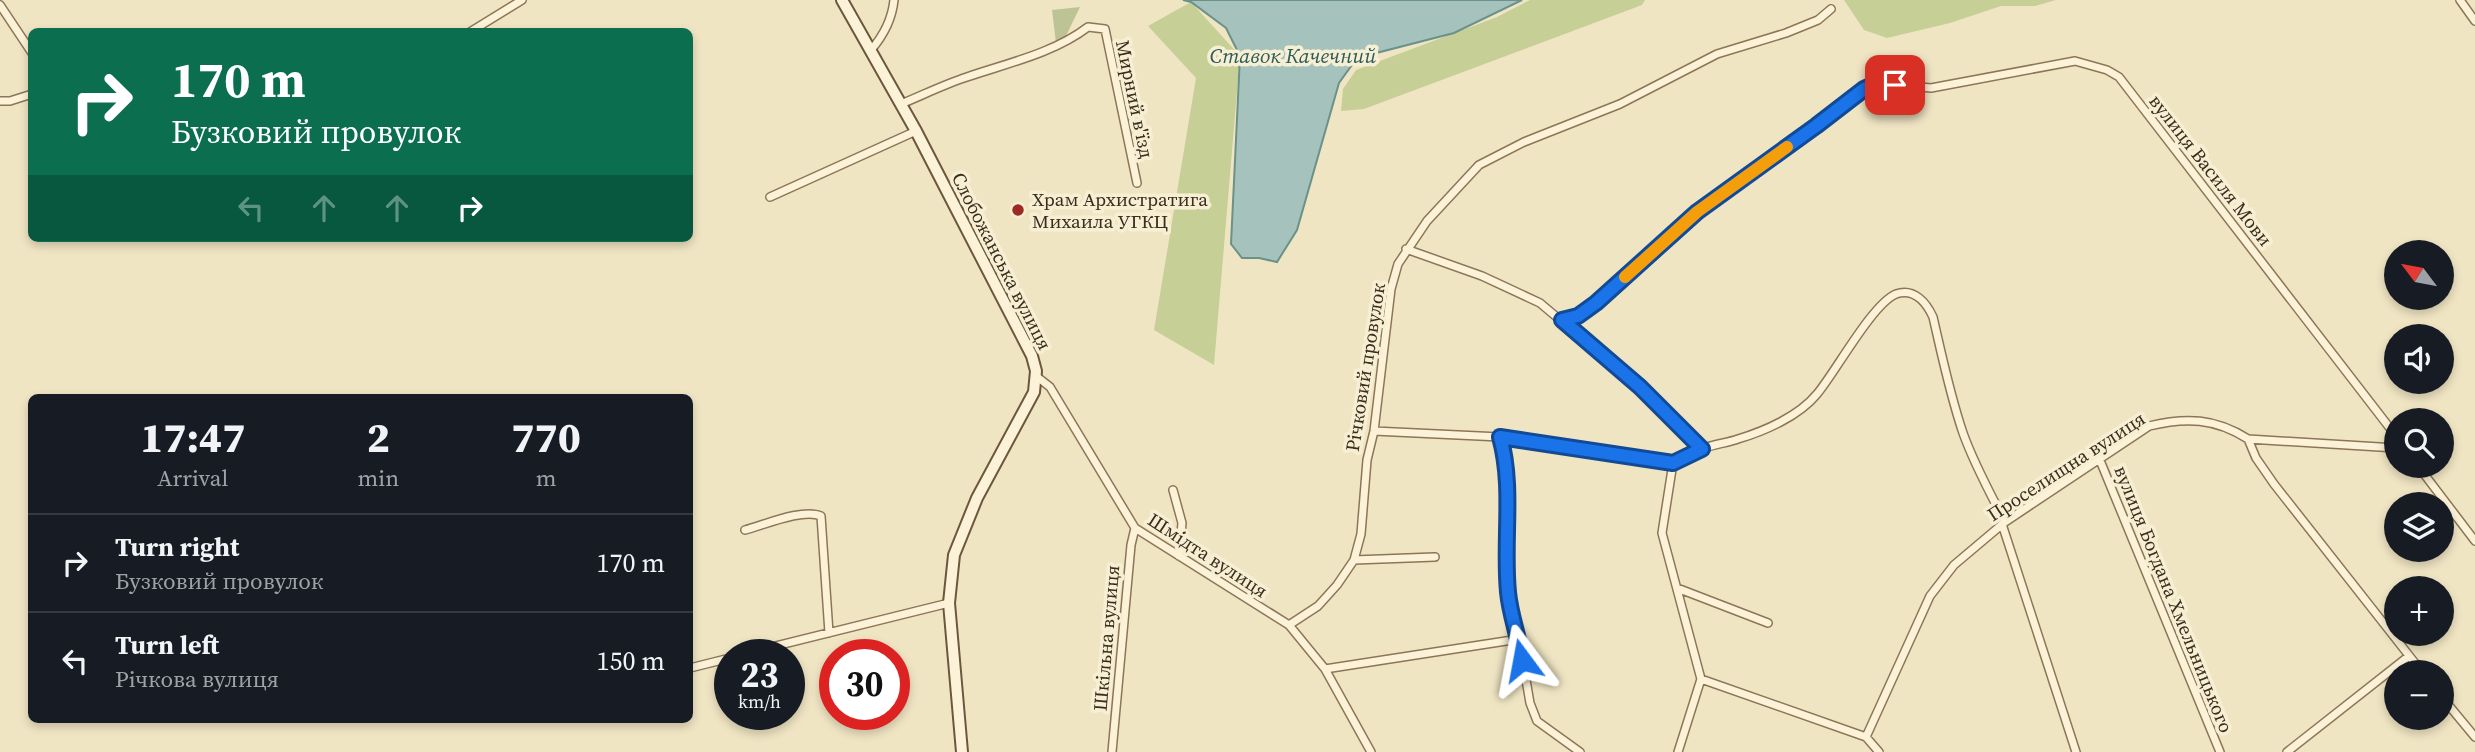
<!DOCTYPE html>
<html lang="en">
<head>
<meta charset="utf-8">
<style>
	:root { --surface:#171b24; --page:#20242c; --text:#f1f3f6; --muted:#9ea1a6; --line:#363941 }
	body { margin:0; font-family:"Source Serif 4",serif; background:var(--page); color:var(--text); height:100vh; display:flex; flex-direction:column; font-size:26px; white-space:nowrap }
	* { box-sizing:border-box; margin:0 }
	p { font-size:23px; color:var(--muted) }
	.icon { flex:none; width:38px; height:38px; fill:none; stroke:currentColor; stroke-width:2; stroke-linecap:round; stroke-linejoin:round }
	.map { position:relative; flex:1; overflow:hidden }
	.drawer { position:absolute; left:28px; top:394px; width:665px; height:329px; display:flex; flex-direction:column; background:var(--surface); border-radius:10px; box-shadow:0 4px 10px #0003 }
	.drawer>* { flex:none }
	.top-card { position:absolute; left:28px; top:28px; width:665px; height:214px; border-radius:10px; box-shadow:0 4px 10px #0003; background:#0b6e4f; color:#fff; overflow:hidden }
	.needle { width:46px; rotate:302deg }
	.tools { position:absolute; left:2384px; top:240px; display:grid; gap:14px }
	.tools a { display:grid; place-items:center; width:70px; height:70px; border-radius:50%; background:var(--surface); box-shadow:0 4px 10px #0003; font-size:35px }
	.speed { position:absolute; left:714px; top:639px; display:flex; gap:14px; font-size:35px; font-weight:700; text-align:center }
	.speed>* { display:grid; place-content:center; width:91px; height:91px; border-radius:50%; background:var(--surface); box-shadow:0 4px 10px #0003; line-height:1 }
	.speed small { font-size:18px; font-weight:400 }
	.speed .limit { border:10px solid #d22; background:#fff; color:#111 }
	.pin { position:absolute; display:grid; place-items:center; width:60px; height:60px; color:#fff; margin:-30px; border-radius:14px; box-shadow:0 4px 10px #0006 }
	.me { position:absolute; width:77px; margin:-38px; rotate:347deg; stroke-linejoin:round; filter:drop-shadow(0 0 5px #0008) }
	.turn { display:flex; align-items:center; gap:24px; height:147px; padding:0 28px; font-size:32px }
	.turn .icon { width:91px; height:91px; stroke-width:2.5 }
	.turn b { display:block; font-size:49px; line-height:60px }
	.lanes { display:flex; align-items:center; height:66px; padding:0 28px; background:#0003; justify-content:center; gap:35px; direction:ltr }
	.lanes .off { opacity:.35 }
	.eta { display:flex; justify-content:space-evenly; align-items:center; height:119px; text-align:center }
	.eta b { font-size:42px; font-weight:800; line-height:49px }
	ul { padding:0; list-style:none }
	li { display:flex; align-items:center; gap:21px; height:98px; padding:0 28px; border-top:2px solid var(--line) }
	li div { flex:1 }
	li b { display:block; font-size:26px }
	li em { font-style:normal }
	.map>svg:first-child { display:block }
	.green { fill:#c6cf96 }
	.cemetery { fill:#bcc495 }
	.water { fill:#a5c3bc; stroke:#6b928a; stroke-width:2 }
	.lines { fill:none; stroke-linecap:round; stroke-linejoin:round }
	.street-casing { stroke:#8c7658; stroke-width:10 }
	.secondary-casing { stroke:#6d573c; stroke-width:14 }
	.street { stroke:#fbf2d7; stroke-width:7 }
	.secondary { stroke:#fbf2d7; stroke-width:10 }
	.route-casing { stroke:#114b97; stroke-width:18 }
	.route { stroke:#1a73e8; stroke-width:12 }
	.slow { stroke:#f59e0b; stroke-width:12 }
	.poi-dot { fill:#9e2a25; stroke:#f7efd3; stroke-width:2.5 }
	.labels { text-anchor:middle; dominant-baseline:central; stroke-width:7; stroke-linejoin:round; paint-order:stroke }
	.street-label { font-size:19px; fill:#3b2d1d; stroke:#f7efd3 }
	.poi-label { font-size:19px; fill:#3b2d1d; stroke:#f7efd3; text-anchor:start }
	.water-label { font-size:21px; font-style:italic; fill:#2c5b5a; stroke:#f7efd3 }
</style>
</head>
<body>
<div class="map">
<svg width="2475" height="752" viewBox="0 0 2475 752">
	<rect width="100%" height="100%" fill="#f0e5c3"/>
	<path class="green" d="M 1530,0 L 1645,0 L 1642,5 L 1364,109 L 1341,111 L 1343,89 L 1356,70 L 1497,17 Z
		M 1844,0 L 2056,0 L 2035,6 L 2001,6 L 1950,23 L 1887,38 L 1864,30 Z
		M 1191,2 L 1240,56 L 1214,365 L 1154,330 L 1196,78 L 1148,26 Z"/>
	<path class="cemetery" d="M 1080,7 L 1065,38 L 1056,43 L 1052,10 Z"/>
	<path class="water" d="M 1183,0 L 1522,0 L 1454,33 L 1357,58 L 1339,83 L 1297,230 L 1277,262 L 1259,258 L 1242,258 L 1231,244 L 1240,56 L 1226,28 L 1191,2 Z"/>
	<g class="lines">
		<defs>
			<path id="street" d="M 2460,0 L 2475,21
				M 0,5 L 32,53
				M 470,32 L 522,0
				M 871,50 C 884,35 892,20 894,0
				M 0,101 L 10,101 L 32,94
				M 901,104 C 923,95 945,84 967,77 C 1008,63 1054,53 1088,27 L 1105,29 L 1137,183
				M 770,197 L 916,131
				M 1406,249 L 1482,276 L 1540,303 L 1640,387 L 1702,449
				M 1562,320 L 1578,315 L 1596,303 L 1697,212 L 1816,126 L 1863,89 L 1876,83 L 1931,88 L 2075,61 L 2107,70 L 2119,77 L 2396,436
				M 1036,376 L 1050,387 L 1135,528 L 1289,625 L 1325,669 L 1371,752
				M 1374,431 L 1500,437 L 1673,463
				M 1500,437 L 1508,477 L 1506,529 L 1507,592 L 1519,639 L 1530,703 L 1537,721 L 1580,752
				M 2248,439 L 2256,458 L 2274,484 L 2422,672
				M 2099,458 L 2220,752
				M 2418,466 L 2475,541
				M 1173,490 L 1182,523 L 1179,556
				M 2002,524 L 2076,752
				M 745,530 C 764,525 803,508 821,516 L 829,633
				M 1354,560 L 1435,557
				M 1677,588 L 1768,623
				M 1289,625 L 1318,606 L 1337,585 L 1354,560 L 1361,534 L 1367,460 L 1374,431 L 1391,289 L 1398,264 L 1427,221 L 1479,165 L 1524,142 L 1620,104 L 1717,54 L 1786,33 L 1818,20 L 1831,9
				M 743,654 L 949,603
				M 690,668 L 730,658
				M 1325,669 L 1519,639
				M 1701,679 L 1866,737 L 1879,752
				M 2441,696 L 2475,737
				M 1866,737 L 1930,596 L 1954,565 L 2005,522 L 2149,426 C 2186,417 2215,418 2248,439 L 2396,448
				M 1112,752 L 1131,545 L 1135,528
				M 1678,752 L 1701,679 L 1662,533 L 1673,463 C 1683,459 1692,452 1702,449 C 1714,444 1727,443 1738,439 C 1765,431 1799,416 1817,394 C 1835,373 1872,304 1896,294 C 1914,288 1926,302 1933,317 C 1942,356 1950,395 1963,433 C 1974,464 1990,493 2005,522
				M 2287,752 L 2409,656"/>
			<path id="secondary" d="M 842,0 L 916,131 L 1032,356 L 1036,371 L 1034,392 L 977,498 L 954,555 L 949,603 L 962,752"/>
		</defs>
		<use href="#street" class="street-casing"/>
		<use href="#secondary" class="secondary-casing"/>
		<use href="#street" class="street"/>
		<use href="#secondary" class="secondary"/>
	</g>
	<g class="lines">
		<defs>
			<path id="route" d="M 1522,660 C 1519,637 1510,615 1508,592 C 1503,540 1514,487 1500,437 L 1673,463 L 1702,449 L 1640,387 L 1562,320 L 1578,316 L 1596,303 L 1697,212 L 1816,126 L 1864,89 L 1877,83 L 1895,85"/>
		</defs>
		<use href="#route" class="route-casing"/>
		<use href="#route" class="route"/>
		<path class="slow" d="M 1625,277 L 1697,212 L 1787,147"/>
	</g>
	<circle class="poi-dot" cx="1018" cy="210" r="7"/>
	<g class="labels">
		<g class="street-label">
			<text transform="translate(1135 99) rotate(78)">Мирний в'їзд</text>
			<text transform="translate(2211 170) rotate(52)">вулиця Василя Мови</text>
			<text transform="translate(1002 261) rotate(63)">Слобожанська вулиця</text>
			<text transform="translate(1365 367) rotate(-81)">Річковий провулок</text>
			<text transform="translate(2066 466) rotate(-33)">Проселищна вулиця</text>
			<text transform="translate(1208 555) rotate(33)">Шмідта вулиця</text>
			<text transform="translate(2174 599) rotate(68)">вулиця Богдана Хмельницького</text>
			<text transform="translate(1106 638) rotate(-85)">Шкільна вулиця</text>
		</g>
		<g class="poi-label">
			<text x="1032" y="199">Храм Архистратига<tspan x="1032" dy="22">Михаила УГКЦ</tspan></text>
		</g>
		<g class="water-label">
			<text x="1293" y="55">Ставок Качечний</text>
		</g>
	</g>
</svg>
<div class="tools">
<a><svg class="needle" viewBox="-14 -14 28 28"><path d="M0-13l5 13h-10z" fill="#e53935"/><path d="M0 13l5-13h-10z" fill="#9ea1a6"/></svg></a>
<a><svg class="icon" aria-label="sound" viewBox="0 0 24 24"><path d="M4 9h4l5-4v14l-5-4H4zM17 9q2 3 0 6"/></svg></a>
<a><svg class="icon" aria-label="search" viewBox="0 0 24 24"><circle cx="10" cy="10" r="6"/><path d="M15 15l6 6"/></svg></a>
<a><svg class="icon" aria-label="layers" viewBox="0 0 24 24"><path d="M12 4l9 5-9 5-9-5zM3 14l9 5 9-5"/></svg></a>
<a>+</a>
<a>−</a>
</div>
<div class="speed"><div>23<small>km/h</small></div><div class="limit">30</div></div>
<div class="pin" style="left:1895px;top:85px;background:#d93025"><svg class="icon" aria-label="arrive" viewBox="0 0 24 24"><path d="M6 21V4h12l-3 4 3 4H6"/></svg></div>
<svg class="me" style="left:1522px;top:660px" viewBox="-20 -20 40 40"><path d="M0-17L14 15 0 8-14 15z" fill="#1a73e8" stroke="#fff" stroke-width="4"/></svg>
<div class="top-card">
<div class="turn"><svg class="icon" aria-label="right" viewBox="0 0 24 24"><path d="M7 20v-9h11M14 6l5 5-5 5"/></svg><div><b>170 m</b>Бузковий провулок</div></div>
<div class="lanes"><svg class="icon off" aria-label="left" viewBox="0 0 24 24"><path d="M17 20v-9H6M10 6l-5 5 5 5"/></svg><svg class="icon off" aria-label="ahead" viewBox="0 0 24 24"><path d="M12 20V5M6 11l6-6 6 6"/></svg><svg class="icon off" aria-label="ahead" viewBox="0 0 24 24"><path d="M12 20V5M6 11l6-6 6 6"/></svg><svg class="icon" aria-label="right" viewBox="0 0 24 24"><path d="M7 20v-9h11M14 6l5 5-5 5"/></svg></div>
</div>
<section class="drawer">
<div class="eta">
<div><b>17:47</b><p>Arrival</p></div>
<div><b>2</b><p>min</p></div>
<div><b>770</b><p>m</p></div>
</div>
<ul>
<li><svg class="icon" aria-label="right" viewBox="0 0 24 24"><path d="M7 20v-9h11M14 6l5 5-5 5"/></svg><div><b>Turn right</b><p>Бузковий провулок</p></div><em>170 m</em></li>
<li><svg class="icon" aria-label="left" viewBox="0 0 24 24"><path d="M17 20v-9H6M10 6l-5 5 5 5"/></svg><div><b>Turn left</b><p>Річкова вулиця</p></div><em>150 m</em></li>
</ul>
</section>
</div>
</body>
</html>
